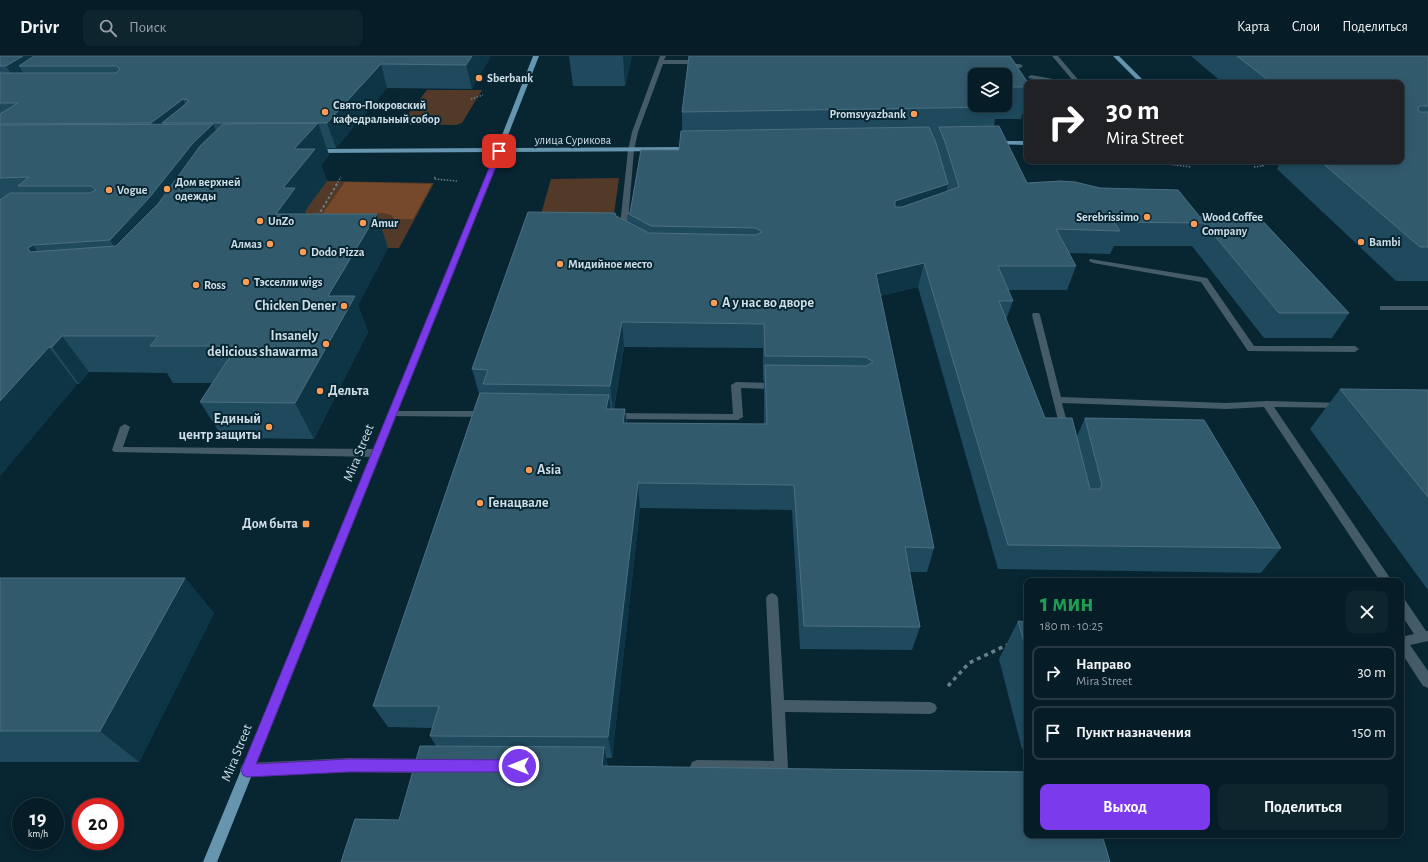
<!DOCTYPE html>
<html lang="ru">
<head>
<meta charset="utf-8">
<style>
	:root { --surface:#061c26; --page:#0f252e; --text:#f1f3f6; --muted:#98a1a7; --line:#273a43; --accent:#7c3aed }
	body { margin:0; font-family:"Alegreya Sans",sans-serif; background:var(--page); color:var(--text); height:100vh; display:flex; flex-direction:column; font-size:15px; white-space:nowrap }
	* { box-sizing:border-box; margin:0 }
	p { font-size:13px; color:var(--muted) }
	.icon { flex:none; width:22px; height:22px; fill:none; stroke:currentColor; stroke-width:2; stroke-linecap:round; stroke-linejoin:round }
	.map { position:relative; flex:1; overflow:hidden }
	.panel { position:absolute; left:1024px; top:522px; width:380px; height:260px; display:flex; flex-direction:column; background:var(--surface); border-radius:8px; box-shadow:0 2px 10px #0003,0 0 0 1px var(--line) }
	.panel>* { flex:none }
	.guide { position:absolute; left:1024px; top:24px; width:380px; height:84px; border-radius:8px; box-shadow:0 2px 10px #0003,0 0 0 1px var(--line); background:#202124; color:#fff; overflow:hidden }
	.tools { position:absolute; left:968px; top:12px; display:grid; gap:8px }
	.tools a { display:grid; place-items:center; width:44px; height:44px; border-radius:8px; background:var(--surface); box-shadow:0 2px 10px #0003,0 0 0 1px var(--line); font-size:20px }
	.speed { position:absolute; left:12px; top:742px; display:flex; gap:8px; font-size:20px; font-weight:700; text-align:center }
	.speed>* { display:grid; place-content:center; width:52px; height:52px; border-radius:50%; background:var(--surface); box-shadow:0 2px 10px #0003,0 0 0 1px var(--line); line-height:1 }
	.speed small { font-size:10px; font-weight:400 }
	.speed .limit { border:6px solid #d22; background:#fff; color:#111 }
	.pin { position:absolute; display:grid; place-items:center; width:34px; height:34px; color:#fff; margin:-17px; border-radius:8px; box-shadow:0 2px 6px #0006 }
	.me { position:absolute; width:44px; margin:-22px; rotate:270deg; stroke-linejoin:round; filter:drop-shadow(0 0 3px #0008) }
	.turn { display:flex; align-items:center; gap:14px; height:84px; padding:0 16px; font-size:18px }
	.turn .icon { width:52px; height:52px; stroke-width:2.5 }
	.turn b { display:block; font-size:28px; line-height:34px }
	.round { display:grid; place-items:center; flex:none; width:42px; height:42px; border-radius:8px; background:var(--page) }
	.summary { display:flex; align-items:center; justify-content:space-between; height:68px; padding:0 16px }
	h1 { font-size:24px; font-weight:700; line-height:30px; color:#1e9e55 }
	.action { display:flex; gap:8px; margin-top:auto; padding:8px 16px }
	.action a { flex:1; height:46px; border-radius:8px; background:var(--accent); color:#fff; font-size:16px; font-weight:700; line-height:46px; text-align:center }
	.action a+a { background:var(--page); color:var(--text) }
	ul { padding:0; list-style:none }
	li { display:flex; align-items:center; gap:12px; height:54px; margin:0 8px 6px; padding:0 8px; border:2px solid var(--line); border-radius:8px }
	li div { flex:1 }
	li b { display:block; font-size:15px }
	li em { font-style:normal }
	header { display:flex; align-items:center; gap:24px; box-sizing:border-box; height:56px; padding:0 20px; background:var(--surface); border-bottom:1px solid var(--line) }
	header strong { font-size:19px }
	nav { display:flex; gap:22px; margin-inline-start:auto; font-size:14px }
	.search { width:280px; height:36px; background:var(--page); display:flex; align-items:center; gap:10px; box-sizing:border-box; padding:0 14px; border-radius:8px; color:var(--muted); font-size:15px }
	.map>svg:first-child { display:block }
	.green { fill:#533a28 }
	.forest { fill:#754929 }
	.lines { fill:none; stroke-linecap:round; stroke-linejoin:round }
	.path-far2 { stroke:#687f8a; stroke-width:1.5; stroke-dasharray:1.5 1.5; stroke-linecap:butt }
	.path-far1 { stroke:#687f8a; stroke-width:2; stroke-dasharray:2.5 2.5; stroke-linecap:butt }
	.path { stroke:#687f8a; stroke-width:3.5; stroke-dasharray:4 4; stroke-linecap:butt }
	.minor { fill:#455c68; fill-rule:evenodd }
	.major { fill:#6695af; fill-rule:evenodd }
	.wall { fill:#1f4a5e; fill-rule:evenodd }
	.shaded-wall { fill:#0e3546 }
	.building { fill:#325a6d; stroke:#4a6f80 }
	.route { fill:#7c3aed; stroke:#51269a }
	.poi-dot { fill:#fd9d55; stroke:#082532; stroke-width:1.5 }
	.labels { text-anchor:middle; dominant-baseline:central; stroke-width:4; stroke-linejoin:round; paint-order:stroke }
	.far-poi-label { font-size:12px; font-weight:bold; fill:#cedee7; stroke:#082532; text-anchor:start }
	.far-street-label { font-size:12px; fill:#cedee7; stroke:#082532 }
	.poi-label { font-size:14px; font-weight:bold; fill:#cedee7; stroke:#082532; text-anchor:start }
	.street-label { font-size:14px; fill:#cedee7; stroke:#082532 }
</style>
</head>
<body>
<header>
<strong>Drivr</strong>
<div class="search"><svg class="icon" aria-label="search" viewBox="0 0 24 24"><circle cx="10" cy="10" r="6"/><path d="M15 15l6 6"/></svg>Поиск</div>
<nav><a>Карта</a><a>Слои</a><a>Поделиться</a></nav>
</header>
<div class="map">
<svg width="1428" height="806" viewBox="0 0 1428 806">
	<rect width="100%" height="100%" fill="#082532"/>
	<path class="green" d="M 427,34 L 482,34 L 462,67 L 456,69 L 400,68 Z
		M 619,122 L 612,172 L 537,172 L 551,123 Z
		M 327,125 L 434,127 L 399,192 L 276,192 Z"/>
	<path class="forest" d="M 345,126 L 432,128 L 413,163 L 394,163 L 391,159 L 383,157 L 372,158 L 362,161 L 318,164 Z"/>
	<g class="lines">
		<path class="path-far2" d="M 471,43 L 483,39
			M 410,68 L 424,61
			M 1102,107 L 1167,108 L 1191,111
			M 1042,108 L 1075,108
			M 1254,111 L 1263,110 L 1261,105
			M 435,121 L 434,123 L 457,125
			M 336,129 L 341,121"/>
		<path class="path-far1" d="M 318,160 L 337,128"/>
		<path class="path" d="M 948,630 L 969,607 L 1009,588"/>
		<path class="minor" d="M 660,0 L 666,0 L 664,4 L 701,4 L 704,6 L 701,8 L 663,8 L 638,76 L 634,94 L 627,178 L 623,180 L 619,178 L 628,94 L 632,76 Z
			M 1052,0 L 1058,0 L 1081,27 L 1075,27 Z
			M 1003,7 L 1020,8 L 1023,10 L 1020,12 L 1001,10 L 1001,8 Z
			M 1031,19 L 1064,25 L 1067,27 L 1055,27 L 1029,22 L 1028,21 Z
			M 1090,203 L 1207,222 L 1254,290 L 1355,290 L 1359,293 L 1355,296 L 1248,295 L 1201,226 L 1093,207 L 1089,205 Z
			M 1380,250 L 1428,250 L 1428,254 L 1380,254 Z
			M 1033,257 L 1039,257 L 1040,259 L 1061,341 L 1226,347 L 1267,345 L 1343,347 L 1345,349 L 1340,352 L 1274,351 L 1392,525 L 1380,525 L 1264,351 L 1226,353 L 1062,347 L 1069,374 L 1064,377 L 1061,376 L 1032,259 Z
			M 736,326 L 776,327 L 781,330 L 776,333 L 741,332 L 743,361 L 738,364 L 612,363 L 607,360 L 612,357 L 733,358 L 731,329 Z
			M 392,355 L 486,355 L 491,358 L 486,361 L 389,360 L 387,358 L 389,356 Z
			M 125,368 L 130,371 L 123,391 L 377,393 L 382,397 L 377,401 L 114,396 L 112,394 L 120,371 Z
			M 772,537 L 776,539 L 778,542 L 784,644 L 930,646 L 935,648 L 937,652 L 935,656 L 930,658 L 785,656 L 788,712 L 786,717 L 781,719 L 697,718 L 692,716 L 690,711 L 692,706 L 697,704 L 774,705 L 766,542 L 768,539 Z
			M 1401,543 L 1405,544 L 1426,575 L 1428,575 L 1428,585 L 1410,589 L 1428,615 L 1428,632 L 1423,630 L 1401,596 L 1401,581 L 1414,578 L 1401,558 Z
			M 349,702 L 427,703 L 432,705 L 434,710 L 432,715 L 427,717 L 349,716 L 247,721 L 242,719 L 240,714 L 242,709 L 247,707 Z"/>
		<path class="major" d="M 533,0 L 539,0 L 503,92 L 691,91 L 694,93 L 691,95 L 502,96 L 217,806 L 203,806 L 496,96 L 315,97 L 312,95 L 315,93 L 497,92 Z
			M 1113,0 L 1119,0 L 1146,27 L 1140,27 Z
			M 995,85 L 1027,85 L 1027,89 L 993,88 L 992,87 Z"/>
	</g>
	<path class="wall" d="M 0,0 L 491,0 L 472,33 L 387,32 L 336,92 L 327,92 L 329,99 L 321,109 L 327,125 L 305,155 L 306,158 L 377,158 L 388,192 L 358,249 L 368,276 L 314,383 L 223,382 L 200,346 L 212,327 L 173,327 L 167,317 L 89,316 L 79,328 L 77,328 L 0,420 Z
		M 569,0 L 632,0 L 625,30 L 573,30 Z
		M 689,0 L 1010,0 L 1028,27 L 1027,27 L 1027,43 L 1021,63 L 995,63 L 994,70 L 999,70 L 1027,127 L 1061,125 L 1075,126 L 1100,132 L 1178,134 L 1200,161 L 1258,160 L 1349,257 L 1332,282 L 1264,282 L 1192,190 L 1114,190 L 1110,198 L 1069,197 L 1076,210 L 1067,234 L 1008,234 L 1013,245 L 1006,264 L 1045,362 L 1072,362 L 1077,380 L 1085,362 L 1204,364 L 1281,492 L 1261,517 L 998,513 L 918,231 L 880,240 L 934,492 L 927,516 L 909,516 L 920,571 L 912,594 L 800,593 L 792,454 L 640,452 L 612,702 L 606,702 L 608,710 L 1027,716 L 1027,779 L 1102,779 L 1110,806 L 341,806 L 355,763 L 399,764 L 420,690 L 436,690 L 430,680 L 432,672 L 388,671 L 373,650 L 479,338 L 472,313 L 528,156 L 615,157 L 616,160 L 627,166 L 627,157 L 630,157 L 641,94 L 679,94 L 681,75 L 682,75 L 682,56 ZM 975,19 L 1005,19 L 1005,49 L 975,49 ZM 624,291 L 763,292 L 763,325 L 764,325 L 764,368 L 627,367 L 625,353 L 614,353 Z
		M 1191,0 L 1428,0 L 1428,225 L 1396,225 L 1277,113 L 1281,105 L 1401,105 L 1401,27 L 1223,27 Z
		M 1340,333 L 1428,334 L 1428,534 L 1310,373 Z
		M 0,522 L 185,522 L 214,557 L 139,706 L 0,706 Z
		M 1018,565 L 1027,566 L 1027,693 L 1022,693 L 999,603 Z"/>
	<path class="shaded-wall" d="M 23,0 L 73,0 L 19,10 L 30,28 L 21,34 L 6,10 Z
		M 472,0 L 491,0 L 472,33 L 466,9 Z
		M 623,0 L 632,0 L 625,30 Z
		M 381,8 L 387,32 L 336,92 L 327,67 Z
		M 183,43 L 194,67 L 162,67 L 172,86 L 164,93 L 151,67 Z
		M 318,67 L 329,99 L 321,109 L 327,125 L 305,155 L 309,165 L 276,158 L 294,93 Z
		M 213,68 L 228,100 L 131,219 L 110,184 L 193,87 Z
		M 948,128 L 943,151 L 891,168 L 895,145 Z
		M 377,158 L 388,192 L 358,249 L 368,276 L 314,383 L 295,347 L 328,240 Z
		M 33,189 L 58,224 L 53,228 L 28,192 Z
		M 924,207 L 918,231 L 871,242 L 876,218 Z
		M 622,266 L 624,291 L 613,355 L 610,330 Z
		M 62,280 L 89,316 L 79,328 L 52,291 Z
		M 49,291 L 77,328 L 0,420 L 0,345 Z
		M 609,339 L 612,364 L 606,353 Z
		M 625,353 L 628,378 L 623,367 Z
		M 638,427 L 640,452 L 612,702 L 608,681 Z
		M 185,522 L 214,557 L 139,706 L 100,675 Z
		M 604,691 L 610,719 L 602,710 Z"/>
	<path class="building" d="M 0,0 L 23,0 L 6,10 L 0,10 Z
		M 34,0 L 472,0 L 466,9 L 381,8 L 327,67 L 162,67 L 188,46 L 188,44 L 183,43 L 151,67 L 0,68 L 0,58 L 18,47 L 0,47 L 0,17 L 116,17 L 120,13 L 116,10 L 19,10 Z
		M 689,0 L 1010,0 L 1028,27 L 1027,27 L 1027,31 L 1005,31 L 1005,19 L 975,19 L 975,49 L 997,49 L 998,51 L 682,56 Z
		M 1237,0 L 1428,0 L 1428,50 L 1420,50 L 1418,51 L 1419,56 L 1428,56 L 1428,191 L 1420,191 L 1320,105 L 1401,105 L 1401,27 L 1272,27 Z
		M 318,67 L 294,93 L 315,93 L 283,132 L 295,132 L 276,158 L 377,158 L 328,240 L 355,240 L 295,347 L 200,346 L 237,290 L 150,290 L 158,280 L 62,280 L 52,291 L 49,291 L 0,345 L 0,144 L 10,137 L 90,137 L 96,134 L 91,130 L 18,130 L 29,121 L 0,122 L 0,69 L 213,68 L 193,87 L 149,142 L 110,184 L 33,189 L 28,192 L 30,196 L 116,190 L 158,148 L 200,90 L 223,68 Z
		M 999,70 L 1027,127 L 1061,125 L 1075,126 L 1100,132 L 1178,134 L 1200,161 L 1258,160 L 1349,257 L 1279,257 L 1204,167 L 1114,166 L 1120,175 L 1056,173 L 1076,210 L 998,210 L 1013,245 L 999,245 L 1045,362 L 1072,362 L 1090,433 L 1100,433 L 1102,429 L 1085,362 L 1204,364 L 1281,492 L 1008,489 L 924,207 L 876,218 L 934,492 L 905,491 L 920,571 L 804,570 L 794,429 L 638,427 L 608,681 L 430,680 L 439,650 L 373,650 L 480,337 L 609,339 L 606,353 L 625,353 L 623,367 L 767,368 L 765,309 L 866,310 L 873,306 L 866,301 L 765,300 L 764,268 L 622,266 L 610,330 L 483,328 L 488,314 L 472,313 L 528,156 L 615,157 L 616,160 L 649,177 L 756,179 L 762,176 L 756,172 L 651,170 L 627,157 L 630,157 L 641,94 L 679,94 L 681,75 L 929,71 L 936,87 L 948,128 L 895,145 L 895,151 L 902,151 L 959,131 L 945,86 L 939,71 Z
		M 1340,333 L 1428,334 L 1428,441 Z
		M 0,522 L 185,522 L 100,675 L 0,675 Z
		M 1018,565 L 1027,566 L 1027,597 Z
		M 420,690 L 604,691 L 602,710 L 1027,716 L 1027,779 L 1102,779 L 1110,806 L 341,806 L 355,763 L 399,764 Z"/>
	<path class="route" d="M 499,93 L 502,95 L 256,708 L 349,703 L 519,704 L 523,706 L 525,710 L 523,715 L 519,716 L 349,716 L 247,721 L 243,719 L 241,714 L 496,95 Z"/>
	<g class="poi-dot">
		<circle cx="479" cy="22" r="4"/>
		<circle cx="325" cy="56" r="4"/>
		<circle cx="914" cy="58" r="4"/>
		<circle cx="167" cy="133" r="4"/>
		<circle cx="109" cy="134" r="4"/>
		<circle cx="1147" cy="161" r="4"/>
		<circle cx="260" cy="165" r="4"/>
		<circle cx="363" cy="167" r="4"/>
		<circle cx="1194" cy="168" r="4"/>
		<circle cx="1361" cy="186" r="4"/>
		<circle cx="270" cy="188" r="4"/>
		<circle cx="303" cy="196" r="4"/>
		<circle cx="560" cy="208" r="4"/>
		<circle cx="246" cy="226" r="4"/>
		<circle cx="196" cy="229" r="4"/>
		<circle cx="714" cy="247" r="4"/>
		<circle cx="344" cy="250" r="4"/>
		<circle cx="326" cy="288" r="4"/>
		<circle cx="320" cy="335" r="4"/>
		<circle cx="269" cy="371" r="4"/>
		<circle cx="529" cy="414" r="4"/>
		<circle cx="480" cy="447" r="4"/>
		<rect x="302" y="464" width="8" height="8" rx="2"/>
	</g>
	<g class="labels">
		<g class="far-poi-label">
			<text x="487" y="22">Sberbank</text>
			<text x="333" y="49">Свято-Покровский<tspan x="333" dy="14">кафедральный собор</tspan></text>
			<text x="906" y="58" text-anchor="end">Promsvyazbank</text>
			<text x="175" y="126">Дом верхней<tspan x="175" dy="14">одежды</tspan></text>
			<text x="117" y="134">Vogue</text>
			<text x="1139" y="161" text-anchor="end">Serebrissimo</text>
			<text x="1202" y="161">Wood Coffee<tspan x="1202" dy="14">Company</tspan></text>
			<text x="268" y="165">UnZo</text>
			<text x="371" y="167">Amur</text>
			<text x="1369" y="186">Bambi</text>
			<text x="262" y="188" text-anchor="end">Алмаз</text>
			<text x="311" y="196">Dodo Pizza</text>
			<text x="568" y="208">Мидийное место</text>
			<text x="254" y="226">Тэсселли wigs</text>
			<text x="204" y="229">Ross</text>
		</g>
		<g class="far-street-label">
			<text x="573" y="84">улица Сурикова</text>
		</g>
		<g class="poi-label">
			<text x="722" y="247">А у нас во дворе</text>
			<text x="336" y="250" text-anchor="end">Chicken Dener</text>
			<text x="318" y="280" text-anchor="end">Insanely<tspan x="318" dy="16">delicious shawarma</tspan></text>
			<text x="328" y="335">Дельта</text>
			<text x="261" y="363" text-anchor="end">Единый<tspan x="261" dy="16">центр защиты</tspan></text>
			<text x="537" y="414">Asia</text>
			<text x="488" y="447">Генацвале</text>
			<text x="298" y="468" text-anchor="end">Дом быта</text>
		</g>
		<g class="street-label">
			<text transform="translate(359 397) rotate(-68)">Mira Street</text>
			<text transform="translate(237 697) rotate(-68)">Mira Street</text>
		</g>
	</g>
</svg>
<div class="tools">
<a><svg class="icon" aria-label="layers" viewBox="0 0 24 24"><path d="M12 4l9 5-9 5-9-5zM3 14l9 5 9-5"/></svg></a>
</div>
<div class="speed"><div>19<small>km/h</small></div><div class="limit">20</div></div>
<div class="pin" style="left:499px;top:95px;background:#d93025"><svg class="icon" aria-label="arrive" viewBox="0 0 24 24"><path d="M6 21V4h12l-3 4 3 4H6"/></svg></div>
<svg class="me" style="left:519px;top:710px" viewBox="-20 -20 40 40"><circle r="17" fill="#7c3aed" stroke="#fff" stroke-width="3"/><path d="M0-11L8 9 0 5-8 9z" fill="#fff"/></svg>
<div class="guide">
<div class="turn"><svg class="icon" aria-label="right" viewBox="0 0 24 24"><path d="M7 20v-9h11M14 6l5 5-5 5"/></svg><div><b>30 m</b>Mira Street</div></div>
</div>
<section class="panel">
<div class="summary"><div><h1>1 мин</h1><p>180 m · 10:25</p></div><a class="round"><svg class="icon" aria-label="close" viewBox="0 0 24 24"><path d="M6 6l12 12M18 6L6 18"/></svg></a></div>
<ul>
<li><svg class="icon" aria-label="right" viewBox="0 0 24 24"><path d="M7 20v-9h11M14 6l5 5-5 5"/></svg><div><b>Направо</b><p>Mira Street</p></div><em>30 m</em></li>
<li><svg class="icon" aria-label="arrive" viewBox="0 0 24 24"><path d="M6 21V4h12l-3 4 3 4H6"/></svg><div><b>Пункт назначения</b></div><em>150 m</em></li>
</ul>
<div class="action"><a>Выход</a><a>Поделиться</a></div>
</section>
</div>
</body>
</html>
